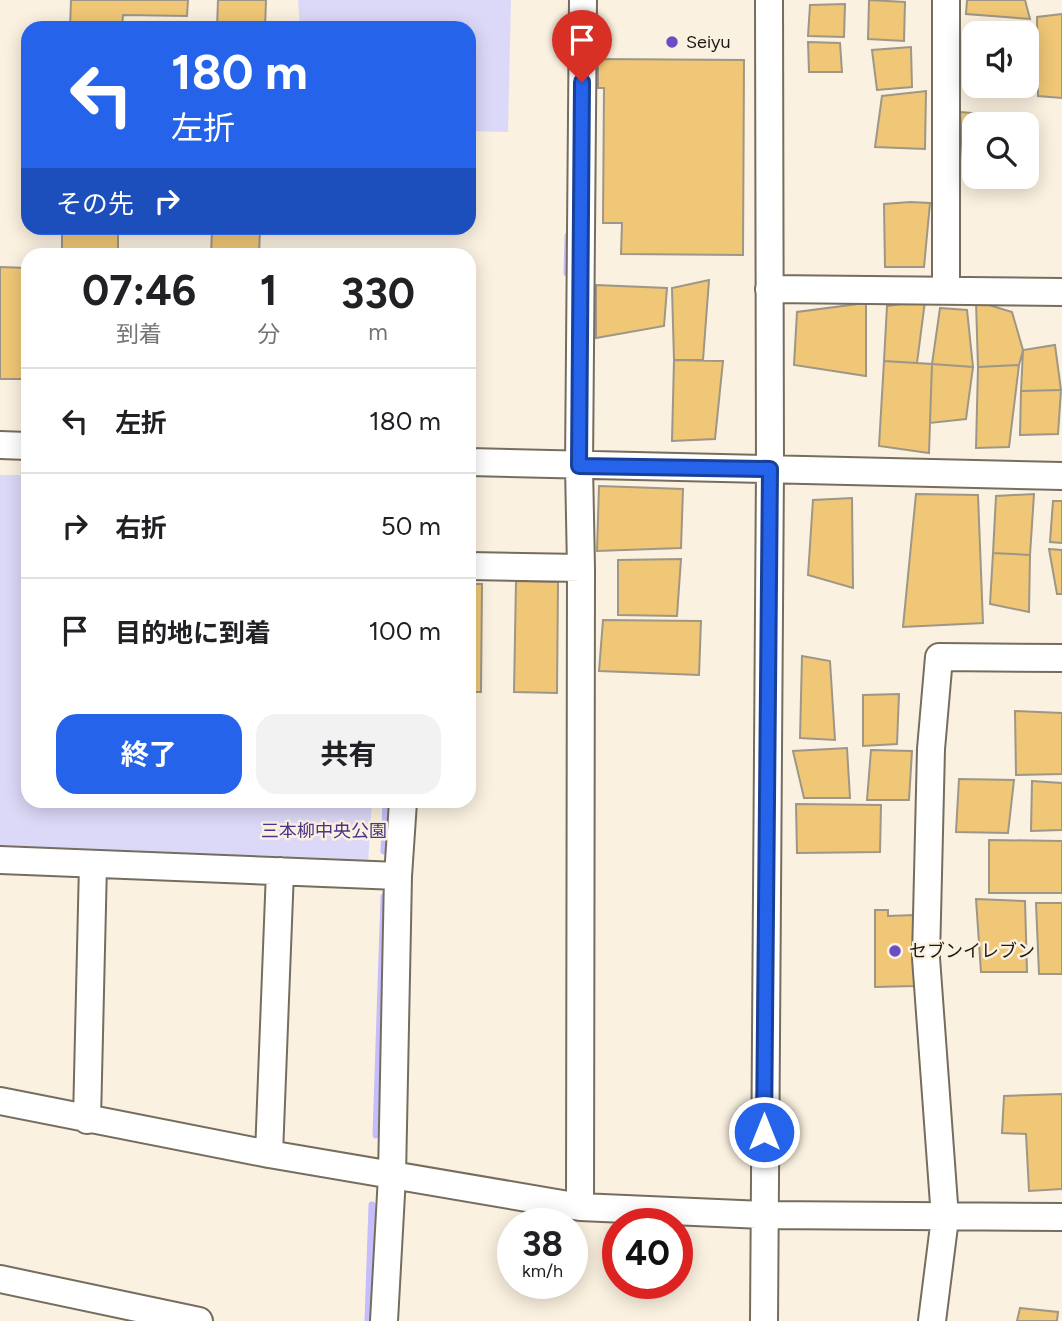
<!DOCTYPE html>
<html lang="ja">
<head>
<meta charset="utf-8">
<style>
	:root { --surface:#fff; --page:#f2f2f2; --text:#202124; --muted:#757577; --line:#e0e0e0; --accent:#2563eb }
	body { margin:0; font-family:Figtree,"Noto Sans JP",sans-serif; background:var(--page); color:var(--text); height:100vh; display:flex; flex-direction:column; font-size:26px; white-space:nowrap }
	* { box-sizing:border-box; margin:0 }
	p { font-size:23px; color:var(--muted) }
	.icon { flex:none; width:38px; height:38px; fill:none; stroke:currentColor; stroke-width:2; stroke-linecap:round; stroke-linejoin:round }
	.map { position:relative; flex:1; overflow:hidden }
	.panel { position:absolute; left:21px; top:248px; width:455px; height:560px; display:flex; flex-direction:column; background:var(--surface); border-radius:21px; box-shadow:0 4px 18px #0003 }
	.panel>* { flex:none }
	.guide { position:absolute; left:21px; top:21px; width:455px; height:214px; border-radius:21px; box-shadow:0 4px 18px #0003; background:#2563eb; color:#fff; overflow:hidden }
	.controls { position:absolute; left:962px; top:21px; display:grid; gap:14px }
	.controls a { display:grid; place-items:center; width:77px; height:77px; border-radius:14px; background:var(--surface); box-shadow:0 4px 18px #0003; font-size:35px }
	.speed { position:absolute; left:497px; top:1208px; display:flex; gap:14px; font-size:35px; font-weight:700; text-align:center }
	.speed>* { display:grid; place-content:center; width:91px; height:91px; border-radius:50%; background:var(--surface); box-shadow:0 4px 18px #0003; line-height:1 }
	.speed small { font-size:18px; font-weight:400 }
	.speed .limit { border:10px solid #d22; background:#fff; color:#111 }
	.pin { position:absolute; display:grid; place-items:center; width:60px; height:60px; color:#fff; margin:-72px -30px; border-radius:50% 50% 50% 0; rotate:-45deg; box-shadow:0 0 7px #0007 }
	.pin .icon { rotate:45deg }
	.me { position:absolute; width:77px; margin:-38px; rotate:0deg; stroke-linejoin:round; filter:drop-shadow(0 0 5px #0008) }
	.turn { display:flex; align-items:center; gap:24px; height:147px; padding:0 35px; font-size:32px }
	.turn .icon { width:91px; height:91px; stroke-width:2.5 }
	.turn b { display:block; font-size:49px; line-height:60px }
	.then { display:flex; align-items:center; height:66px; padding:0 35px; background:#0003; gap:14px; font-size:26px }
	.eta { display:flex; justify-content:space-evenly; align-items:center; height:119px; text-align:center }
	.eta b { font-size:42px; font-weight:700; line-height:49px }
	.cta { display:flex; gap:14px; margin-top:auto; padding:14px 35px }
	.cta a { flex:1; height:80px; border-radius:21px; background:var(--accent); color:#fff; font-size:28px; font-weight:700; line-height:80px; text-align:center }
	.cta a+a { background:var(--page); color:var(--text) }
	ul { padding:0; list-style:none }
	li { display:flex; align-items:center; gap:21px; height:105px; padding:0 35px; border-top:2px solid var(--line) }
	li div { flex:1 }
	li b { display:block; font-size:26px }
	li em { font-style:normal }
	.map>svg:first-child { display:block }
	.green { fill:#dcd9f8 }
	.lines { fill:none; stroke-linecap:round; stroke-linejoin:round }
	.stream { stroke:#c5bdfc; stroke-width:7 }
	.building { fill:#f0c776; stroke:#9e9686; stroke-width:2 }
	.minor-casing { stroke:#756d5e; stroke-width:30 }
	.minor { stroke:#fff; stroke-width:26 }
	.route-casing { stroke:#184099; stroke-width:18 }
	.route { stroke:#2563eb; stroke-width:12 }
	.poi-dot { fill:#6b4dc6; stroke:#fbf1e0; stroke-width:2.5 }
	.labels { text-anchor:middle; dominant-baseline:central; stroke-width:5; stroke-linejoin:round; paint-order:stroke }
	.poi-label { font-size:18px; fill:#1d1a14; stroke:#fbf1e0; text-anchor:start }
	.park-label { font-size:18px; fill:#4a348c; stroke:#fbf1e0 }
</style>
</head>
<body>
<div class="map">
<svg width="1062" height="1321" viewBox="0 0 1062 1321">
	<rect width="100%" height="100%" fill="#fbf1e0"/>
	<path class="green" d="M 298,0 L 511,0 L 508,132 L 469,131 L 469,28 L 300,28 Z
		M 0,475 L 28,475 L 28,802 L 372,802 L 368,863 L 0,847 Z"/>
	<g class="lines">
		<path class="stream" d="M 567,273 L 568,236
			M 384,851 L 386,802
			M 376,1135 L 384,897
			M 368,1321 L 372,1205"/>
	</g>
	<path class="building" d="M 71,0 L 188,0 L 187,16 L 123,15 L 122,28 L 70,28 Z
		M 218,0 L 266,0 L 265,28 L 217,28 Z
		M 869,0 L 905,2 L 904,41 L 868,39 Z
		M 967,0 L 1025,0 L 1030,19 L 966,14 Z
		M 845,4 L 844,37 L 808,36 L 810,5 Z
		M 1062,14 L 1062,98 L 1038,96 L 1037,17 Z
		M 808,42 L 840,43 L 842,72 L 809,72 Z
		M 911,47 L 912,87 L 877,90 L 872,50 Z
		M 598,59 L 744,60 L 743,255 L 621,254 L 622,223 L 603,223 L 604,88 L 598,88 Z
		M 926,91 L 925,149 L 875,147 L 882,96 Z
		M 960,112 L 1007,116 L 1008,124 L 975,124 L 975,176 L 964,175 Z
		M 910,202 L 930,203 L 924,267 L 885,267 L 884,204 Z
		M 62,228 L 118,228 L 118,256 L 62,256 Z
		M 212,228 L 260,228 L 259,256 L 211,256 Z
		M 0,267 L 28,268 L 28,379 L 0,379 Z
		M 709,280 L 703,360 L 674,360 L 672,288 Z
		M 596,285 L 667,288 L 664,326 L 596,338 Z
		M 925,301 L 917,363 L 884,361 L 887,306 Z
		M 976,301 L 1012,312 L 1023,350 L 1019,365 L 978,367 Z
		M 866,303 L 866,376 L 794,365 L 797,312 Z
		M 940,308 L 967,310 L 973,367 L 932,364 Z
		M 1055,345 L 1061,390 L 1021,391 L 1023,350 Z
		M 674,360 L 723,361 L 715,439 L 672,441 Z
		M 884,361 L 932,364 L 929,453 L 879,446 Z
		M 932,364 L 973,367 L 966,419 L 930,423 Z
		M 1019,365 L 1009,447 L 976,448 L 978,367 Z
		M 1061,390 L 1058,434 L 1020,435 L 1021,391 Z
		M 599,486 L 683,489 L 681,548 L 597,551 Z
		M 916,494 L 978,495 L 983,623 L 903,627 Z
		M 1034,494 L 1030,555 L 993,553 L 996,496 Z
		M 852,498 L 853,588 L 808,575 L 813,500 Z
		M 1053,501 L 1062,501 L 1062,543 L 1050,542 Z
		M 1049,549 L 1062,550 L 1062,594 L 1057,594 Z
		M 993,553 L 1030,555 L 1029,612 L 990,604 Z
		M 681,559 L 677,616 L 618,615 L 618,560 Z
		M 516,581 L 558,582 L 557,693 L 514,692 Z
		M 469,584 L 482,584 L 481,692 L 469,692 Z
		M 603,620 L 701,621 L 699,675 L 599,671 Z
		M 802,656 L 830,661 L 835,740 L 800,738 Z
		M 899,694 L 897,744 L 863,746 L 863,695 Z
		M 1015,711 L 1062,713 L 1062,774 L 1016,775 Z
		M 847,748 L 850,798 L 804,798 L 793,751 Z
		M 871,750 L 912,751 L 909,800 L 867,800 Z
		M 959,779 L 1014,780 L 1008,833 L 956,832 Z
		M 1032,781 L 1062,783 L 1062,830 L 1031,831 Z
		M 796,804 L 881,805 L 880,852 L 797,853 Z
		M 989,840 L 1062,841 L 1062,893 L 989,893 Z
		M 976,899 L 1025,901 L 1027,972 L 981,972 Z
		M 1036,903 L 1062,903 L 1062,974 L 1039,974 Z
		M 875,910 L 888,910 L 888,916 L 914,915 L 915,986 L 875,987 Z
		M 1062,1094 L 1062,1189 L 1029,1191 L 1026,1134 L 1002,1133 L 1004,1096 Z
		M 1020,1308 L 1058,1312 L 1057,1321 L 1017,1321 Z"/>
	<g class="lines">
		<defs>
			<path id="minor" d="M 769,289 L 1062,292
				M 946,291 L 946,0
				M 0,445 L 28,446
				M 469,462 L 1062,476
				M 469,566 L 581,568
				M 0,860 L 398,876
				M 0,1101 L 269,1154 L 580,1207 L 763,1215 L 1062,1217
				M 87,1120 L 93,864
				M 269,1154 L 280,871
				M 580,1207 L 581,568 L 579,466 L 583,0
				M 0,1279 L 199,1321
				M 384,1321 L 392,1176 L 398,876 L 403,802
				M 764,1321 L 770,469 L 769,0
				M 932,1321 L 945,1218 L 926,958 L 931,749 L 939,657 L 1062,658"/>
		</defs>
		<use href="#minor" class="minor-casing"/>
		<use href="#minor" class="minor"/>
	</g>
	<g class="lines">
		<defs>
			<path id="route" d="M 582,82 L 579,466 L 770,469 L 764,1132"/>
		</defs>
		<use href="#route" class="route-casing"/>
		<use href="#route" class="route"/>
	</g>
	<g class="poi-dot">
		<circle cx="672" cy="42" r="7"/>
		<circle cx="895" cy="951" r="7"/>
	</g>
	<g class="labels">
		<g class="poi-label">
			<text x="686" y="42">Seiyu</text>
			<text x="909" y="951">セブンイレブン</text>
		</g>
		<g class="park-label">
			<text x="324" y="831">三本柳中央公園</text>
		</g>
	</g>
</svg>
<div class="controls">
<a><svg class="icon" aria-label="sound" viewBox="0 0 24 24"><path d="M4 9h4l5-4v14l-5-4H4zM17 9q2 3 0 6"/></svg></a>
<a><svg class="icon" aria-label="search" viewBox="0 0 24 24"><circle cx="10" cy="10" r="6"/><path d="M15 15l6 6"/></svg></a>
</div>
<div class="speed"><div>38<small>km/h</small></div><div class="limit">40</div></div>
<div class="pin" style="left:582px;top:82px;background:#d93025"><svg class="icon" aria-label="arrive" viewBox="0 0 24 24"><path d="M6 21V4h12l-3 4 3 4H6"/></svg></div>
<svg class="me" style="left:764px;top:1132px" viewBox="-20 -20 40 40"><circle r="17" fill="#2563eb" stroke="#fff" stroke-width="3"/><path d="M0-11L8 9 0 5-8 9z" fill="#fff"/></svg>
<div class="guide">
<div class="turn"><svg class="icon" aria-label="left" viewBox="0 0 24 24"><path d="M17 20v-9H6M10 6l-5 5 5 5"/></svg><div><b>180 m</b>左折</div></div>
<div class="then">その先<svg class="icon" aria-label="right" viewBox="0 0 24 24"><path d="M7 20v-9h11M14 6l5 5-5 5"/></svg></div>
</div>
<section class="panel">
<div class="eta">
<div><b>07:46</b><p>到着</p></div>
<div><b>1</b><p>分</p></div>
<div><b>330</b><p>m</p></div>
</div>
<ul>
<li><svg class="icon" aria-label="left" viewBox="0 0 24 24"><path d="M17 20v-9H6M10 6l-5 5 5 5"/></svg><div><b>左折</b></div><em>180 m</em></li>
<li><svg class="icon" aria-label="right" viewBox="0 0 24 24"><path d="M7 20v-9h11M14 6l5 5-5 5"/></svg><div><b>右折</b></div><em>50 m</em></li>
<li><svg class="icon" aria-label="arrive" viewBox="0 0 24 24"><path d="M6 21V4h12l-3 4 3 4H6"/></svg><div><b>目的地に到着</b></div><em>100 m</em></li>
</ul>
<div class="cta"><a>終了</a><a>共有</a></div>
</section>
</div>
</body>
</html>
